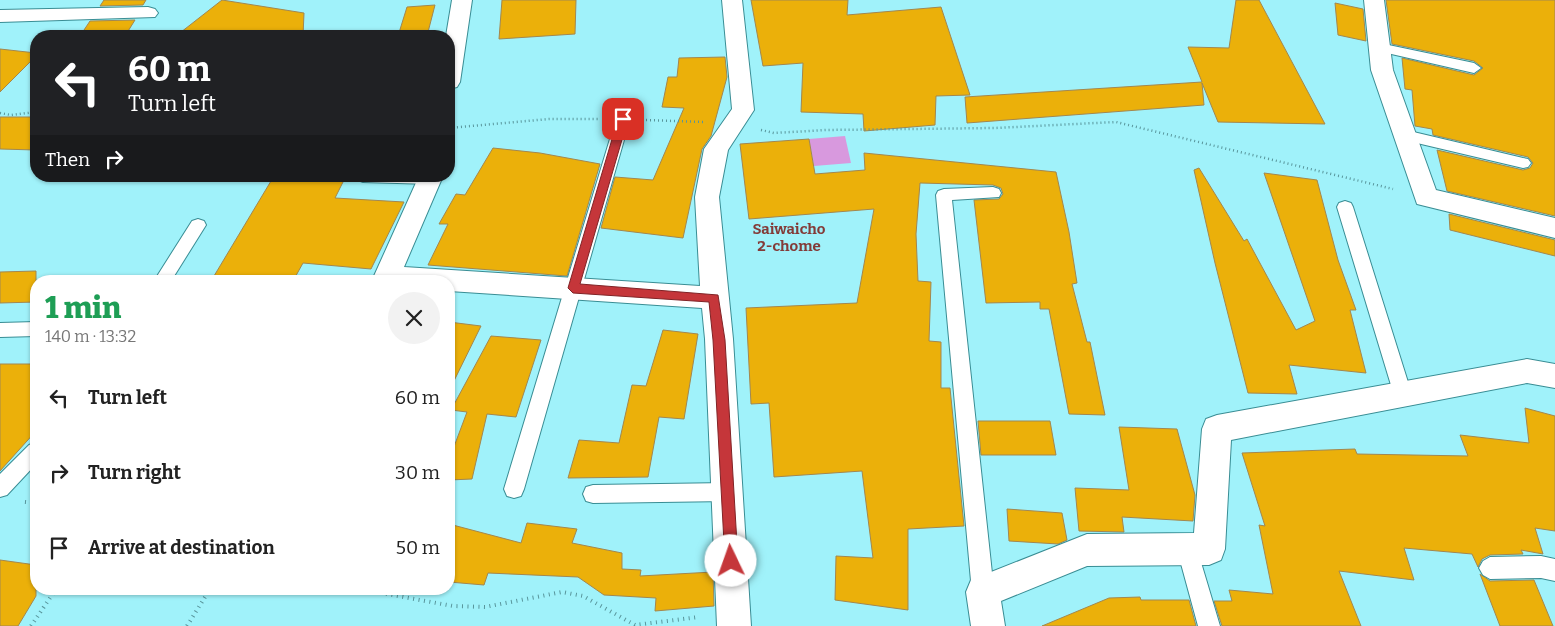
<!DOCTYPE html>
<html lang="en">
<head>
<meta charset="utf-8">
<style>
	:root { --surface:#fff; --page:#f2f2f2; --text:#222; --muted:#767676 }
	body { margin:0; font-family:Bitter,serif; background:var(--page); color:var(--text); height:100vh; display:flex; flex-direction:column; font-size:19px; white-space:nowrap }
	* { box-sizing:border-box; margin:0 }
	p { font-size:16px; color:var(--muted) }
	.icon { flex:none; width:28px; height:28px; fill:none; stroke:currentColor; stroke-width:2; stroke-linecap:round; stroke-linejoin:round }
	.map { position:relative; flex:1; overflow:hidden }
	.drawer { position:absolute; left:30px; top:275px; width:425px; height:320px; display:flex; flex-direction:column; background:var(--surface); border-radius:20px; box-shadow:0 1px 4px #0004 }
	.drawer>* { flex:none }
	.hud { position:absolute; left:30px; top:30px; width:425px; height:152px; border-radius:20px; box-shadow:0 1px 4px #0004; background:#202124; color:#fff; overflow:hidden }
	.pin { position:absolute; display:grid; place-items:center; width:42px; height:42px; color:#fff; margin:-21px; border-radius:10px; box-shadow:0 2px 8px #0006 }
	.me { position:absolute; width:55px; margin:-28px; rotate:357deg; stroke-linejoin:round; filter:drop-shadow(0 0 4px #0008) }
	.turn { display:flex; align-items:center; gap:18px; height:105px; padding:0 15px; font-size:22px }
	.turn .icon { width:65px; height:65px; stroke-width:2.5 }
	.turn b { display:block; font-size:35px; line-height:42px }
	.then { display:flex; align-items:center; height:48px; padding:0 15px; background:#0003; gap:10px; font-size:19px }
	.round { display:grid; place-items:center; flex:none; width:52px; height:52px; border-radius:26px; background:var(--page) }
	.overview { display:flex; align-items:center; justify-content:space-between; height:85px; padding:0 15px }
	h1 { font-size:30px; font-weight:800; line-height:38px; color:#1e9e55 }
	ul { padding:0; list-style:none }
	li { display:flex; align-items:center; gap:15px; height:75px; padding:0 15px }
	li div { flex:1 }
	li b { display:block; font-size:19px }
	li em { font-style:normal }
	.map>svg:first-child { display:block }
	.green { fill:#d899de }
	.building { fill:#ebb00a; stroke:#a28750 }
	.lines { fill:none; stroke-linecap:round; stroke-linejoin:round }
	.service-casing { stroke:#398d94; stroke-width:2 }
	.minor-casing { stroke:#398d94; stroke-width:2 }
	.path-far1 { stroke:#58959b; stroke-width:2.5; stroke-dasharray:1 3; stroke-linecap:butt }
	.path { stroke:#58959b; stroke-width:4; stroke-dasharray:1 4.5; stroke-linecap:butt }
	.service { fill:#fff; fill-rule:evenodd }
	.minor { fill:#fff; fill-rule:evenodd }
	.route { fill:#c5363a; stroke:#802326 }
	.labels { text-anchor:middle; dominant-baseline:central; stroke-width:4; stroke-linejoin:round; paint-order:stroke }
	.neighbourhood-label { font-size:15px; font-weight:bold; fill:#833b38; stroke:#a0f2fa }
</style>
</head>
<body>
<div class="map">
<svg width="1555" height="626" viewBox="0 0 1555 626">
	<rect width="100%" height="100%" fill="#a0f2fa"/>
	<path class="green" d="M 845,136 L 851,163 L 814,166 L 809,139 Z"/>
	<path class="building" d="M 104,0 L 146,0 L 143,5 L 100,6 Z
		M 222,0 L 304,13 L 303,36 L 176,36 Z
		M 502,0 L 576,0 L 575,34 L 499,39 Z
		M 751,0 L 848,0 L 847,15 L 941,7 L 970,95 L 936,96 L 935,125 L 864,131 L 863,114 L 801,112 L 803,63 L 763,66 Z
		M 1236,0 L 1259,0 L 1325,124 L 1218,122 L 1202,83 L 1204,105 L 967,123 L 965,97 L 1202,82 L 1188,47 L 1229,48 Z
		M 1386,0 L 1555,0 L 1555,216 L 1447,191 L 1437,150 L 1523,170 L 1530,168 L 1533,163 L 1528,157 L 1433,135 L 1432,129 L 1415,126 L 1412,90 L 1405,89 L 1402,58 L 1474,75 L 1483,68 L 1474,61 L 1392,44 Z
		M 1335,3 L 1363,9 L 1366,41 L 1338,35 Z
		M 435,5 L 427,36 L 398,36 L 407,7 Z
		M 135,20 L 125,36 L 80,36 L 90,21 Z
		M 0,49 L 36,53 L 36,56 L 0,92 Z
		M 725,57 L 727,77 L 711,136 L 702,149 L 683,238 L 601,228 L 615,177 L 653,180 L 684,108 L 662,107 L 668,77 L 677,77 L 679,58 Z
		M 0,117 L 36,117 L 36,150 L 0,149 Z
		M 809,139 L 815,174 L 865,170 L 864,153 L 1056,172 L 1069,232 L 1077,283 L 1072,284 L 1087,342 L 1090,342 L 1105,415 L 1069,414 L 1049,309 L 1040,309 L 1040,302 L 986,303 L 974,200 L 999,199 L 1003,194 L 1001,188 L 993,185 L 920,183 L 916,234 L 918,281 L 931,282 L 929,341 L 941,342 L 941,388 L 950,388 L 964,526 L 908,529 L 908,610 L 835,600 L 836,556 L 873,558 L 862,471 L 774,477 L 769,403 L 751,404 L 746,308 L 857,303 L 874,209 L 749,219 L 740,144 Z
		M 493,148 L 540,153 L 600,164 L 567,276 L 428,265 L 448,224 L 439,224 L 456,194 L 465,195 Z
		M 1199,168 L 1244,241 L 1247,239 L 1296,330 L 1315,321 L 1264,173 L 1317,180 L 1338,260 L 1356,310 L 1350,310 L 1366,373 L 1289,365 L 1297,394 L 1248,393 L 1215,263 L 1194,170 Z
		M 274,176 L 346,176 L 335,198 L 404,202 L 371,269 L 303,263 L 293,281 L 211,281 Z
		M 1449,214 L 1555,240 L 1555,256 L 1450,230 Z
		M 36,271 L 36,302 L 0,303 L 0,272 Z
		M 449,322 L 481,326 L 449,391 Z
		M 663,330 L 698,334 L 684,419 L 659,417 L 648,477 L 568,478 L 579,440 L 619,443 L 632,385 L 646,386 Z
		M 491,336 L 541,340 L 516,417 L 487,414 L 472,479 L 449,480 L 449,460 L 467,412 L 451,410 Z
		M 0,364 L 36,364 L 36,431 L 0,471 Z
		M 1525,408 L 1555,416 L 1555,531 L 1535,528 L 1543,554 L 1521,550 L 1523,554 L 1490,555 L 1482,559 L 1478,567 L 1472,554 L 1404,548 L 1414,580 L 1339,571 L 1361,626 L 1222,626 L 1214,601 L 1232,601 L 1229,590 L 1273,594 L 1259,525 L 1265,526 L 1242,453 L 1355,449 L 1357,454 L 1468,456 L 1460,435 L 1529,443 Z
		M 978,421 L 1050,421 L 1056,455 L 981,455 Z
		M 1119,427 L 1177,429 L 1195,495 L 1193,521 L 1122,517 L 1124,532 L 1079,531 L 1075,488 L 1129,490 Z
		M 1007,509 L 1062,513 L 1067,540 L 1058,544 L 1009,541 Z
		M 527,523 L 577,529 L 572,543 L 622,553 L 622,569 L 641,570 L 640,576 L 713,572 L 714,606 L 655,611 L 656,598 L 604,595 L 578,577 L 488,573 L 484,585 L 449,582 L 449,524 L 521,543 Z
		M 0,560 L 36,565 L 36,596 L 18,626 L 0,626 Z
		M 1480,574 L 1490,581 L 1534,580 L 1553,626 L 1500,626 Z
		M 1140,597 L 1141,600 L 1189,600 L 1196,626 L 1042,626 L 1109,598 Z"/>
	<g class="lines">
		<defs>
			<path id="service" d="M 1379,43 L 1474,63 L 1481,68 L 1474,73 L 1374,50 L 1372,47 Z
				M 623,114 L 630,119 L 524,489 L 521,496 L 514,498 L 507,496 L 504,489 L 616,119 Z
				M 1405,130 L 1523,158 L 1528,159 L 1531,163 L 1528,167 L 1523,168 L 1400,139 L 1398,135 L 1400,131 Z
				M 355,176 L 438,176 L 439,178 L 436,182 L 431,184 L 363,182 L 358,180 Z
				M 993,187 L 999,189 L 1001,193 L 999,197 L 952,200 L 994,592 L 991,600 L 983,603 L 975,600 L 972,592 L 936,195 L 938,191 L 944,189 Z
				M 1345,201 L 1351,203 L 1353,207 L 1412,395 L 1410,401 L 1403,403 L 1396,401 L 1394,395 L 1337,207 L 1339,203 Z
				M 198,219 L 204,221 L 206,225 L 171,281 L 154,281 L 192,221 Z
				M 36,322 L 36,336 L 0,337 L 0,323 Z
				M 36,442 L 36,464 L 7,495 L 0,497 L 0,474 L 29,445 Z
				M 728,483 L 735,485 L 738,492 L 735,499 L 728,501 L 593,503 L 586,501 L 583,494 L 586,487 L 593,485 Z
				M 1187,539 L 1194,542 L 1197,549 L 1220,626 L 1198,626 L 1177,549 L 1180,542 Z
				M 1541,556 L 1555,559 L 1555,581 L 1541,578 L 1490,579 L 1483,575 L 1479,568 L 1483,561 L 1490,557 Z"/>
			<path id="minor" d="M 452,0 L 472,0 L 460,82 L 457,87 L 449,89 L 449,36 L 446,36 Z
				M 722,0 L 742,0 L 754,110 L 728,150 L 719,197 L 733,339 L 751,626 L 717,626 L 705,339 L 702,308 L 449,291 L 449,281 L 376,281 L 374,276 L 419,176 L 443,176 L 404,267 L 700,286 L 695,197 L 704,149 L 732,109 Z
				M 1364,0 L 1384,0 L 1393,70 L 1436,190 L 1555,218 L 1555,238 L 1417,204 L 1371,70 Z
				M 148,7 L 155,9 L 158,13 L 155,17 L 0,22 L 0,10 Z
				M 1527,359 L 1555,364 L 1555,388 L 1527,383 L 1231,440 L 1225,549 L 1221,560 L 1209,565 L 1087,566 L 1001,601 L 1005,626 L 971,626 L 966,592 L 971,580 L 1087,534 L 1194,533 L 1202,429 L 1206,419 L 1217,415 Z"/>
		</defs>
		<use href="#service" class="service-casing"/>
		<use href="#minor" class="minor-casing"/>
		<path class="path-far1" d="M 0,113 L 11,115 L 36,112
			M 646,120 L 703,122
			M 449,128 L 549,119 L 598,119
			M 761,130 L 774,133 L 826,130 L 995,128 L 1116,122 L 1393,189"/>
		<path class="path" d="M 25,502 L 36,503
			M 359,589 L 453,606 L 485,607 L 562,592 L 583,596 L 635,625 L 699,617
			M 31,626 L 56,589
			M 187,626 L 210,589"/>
		<use href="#service" class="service"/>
		<use href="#minor" class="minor"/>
	</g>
	<path class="route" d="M 623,116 L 628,119 L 580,284 L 718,295 L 725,340 L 738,561 L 736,566 L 731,568 L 727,566 L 725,561 L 713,340 L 709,302 L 573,293 L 568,288 L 618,119 Z"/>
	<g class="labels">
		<g class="neighbourhood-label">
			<text x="789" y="229">Saiwaicho<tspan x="789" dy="17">2-chome</tspan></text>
		</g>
	</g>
</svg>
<div class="pin" style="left:623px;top:119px;background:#d93025"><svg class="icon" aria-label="arrive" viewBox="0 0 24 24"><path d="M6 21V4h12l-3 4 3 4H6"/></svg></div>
<svg class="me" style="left:731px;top:561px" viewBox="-20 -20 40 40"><circle r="19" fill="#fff"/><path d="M0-13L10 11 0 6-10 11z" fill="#c5363a"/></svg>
<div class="hud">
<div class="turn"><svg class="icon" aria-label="left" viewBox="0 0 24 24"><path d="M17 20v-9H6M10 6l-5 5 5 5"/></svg><div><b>60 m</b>Turn left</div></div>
<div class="then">Then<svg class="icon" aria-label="right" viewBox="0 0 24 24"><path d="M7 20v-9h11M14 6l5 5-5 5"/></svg></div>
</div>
<section class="drawer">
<div class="overview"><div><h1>1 min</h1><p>140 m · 13:32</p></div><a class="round"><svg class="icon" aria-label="close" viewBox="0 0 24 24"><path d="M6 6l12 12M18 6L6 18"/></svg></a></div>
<ul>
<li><svg class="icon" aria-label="left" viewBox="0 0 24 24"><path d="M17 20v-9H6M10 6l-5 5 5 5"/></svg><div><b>Turn left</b></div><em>60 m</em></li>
<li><svg class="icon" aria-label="right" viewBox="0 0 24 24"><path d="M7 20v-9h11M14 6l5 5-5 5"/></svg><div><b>Turn right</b></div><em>30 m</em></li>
<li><svg class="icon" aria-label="arrive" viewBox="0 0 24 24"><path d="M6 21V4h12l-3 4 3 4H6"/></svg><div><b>Arrive at destination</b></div><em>50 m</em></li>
</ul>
</section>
</div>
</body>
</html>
